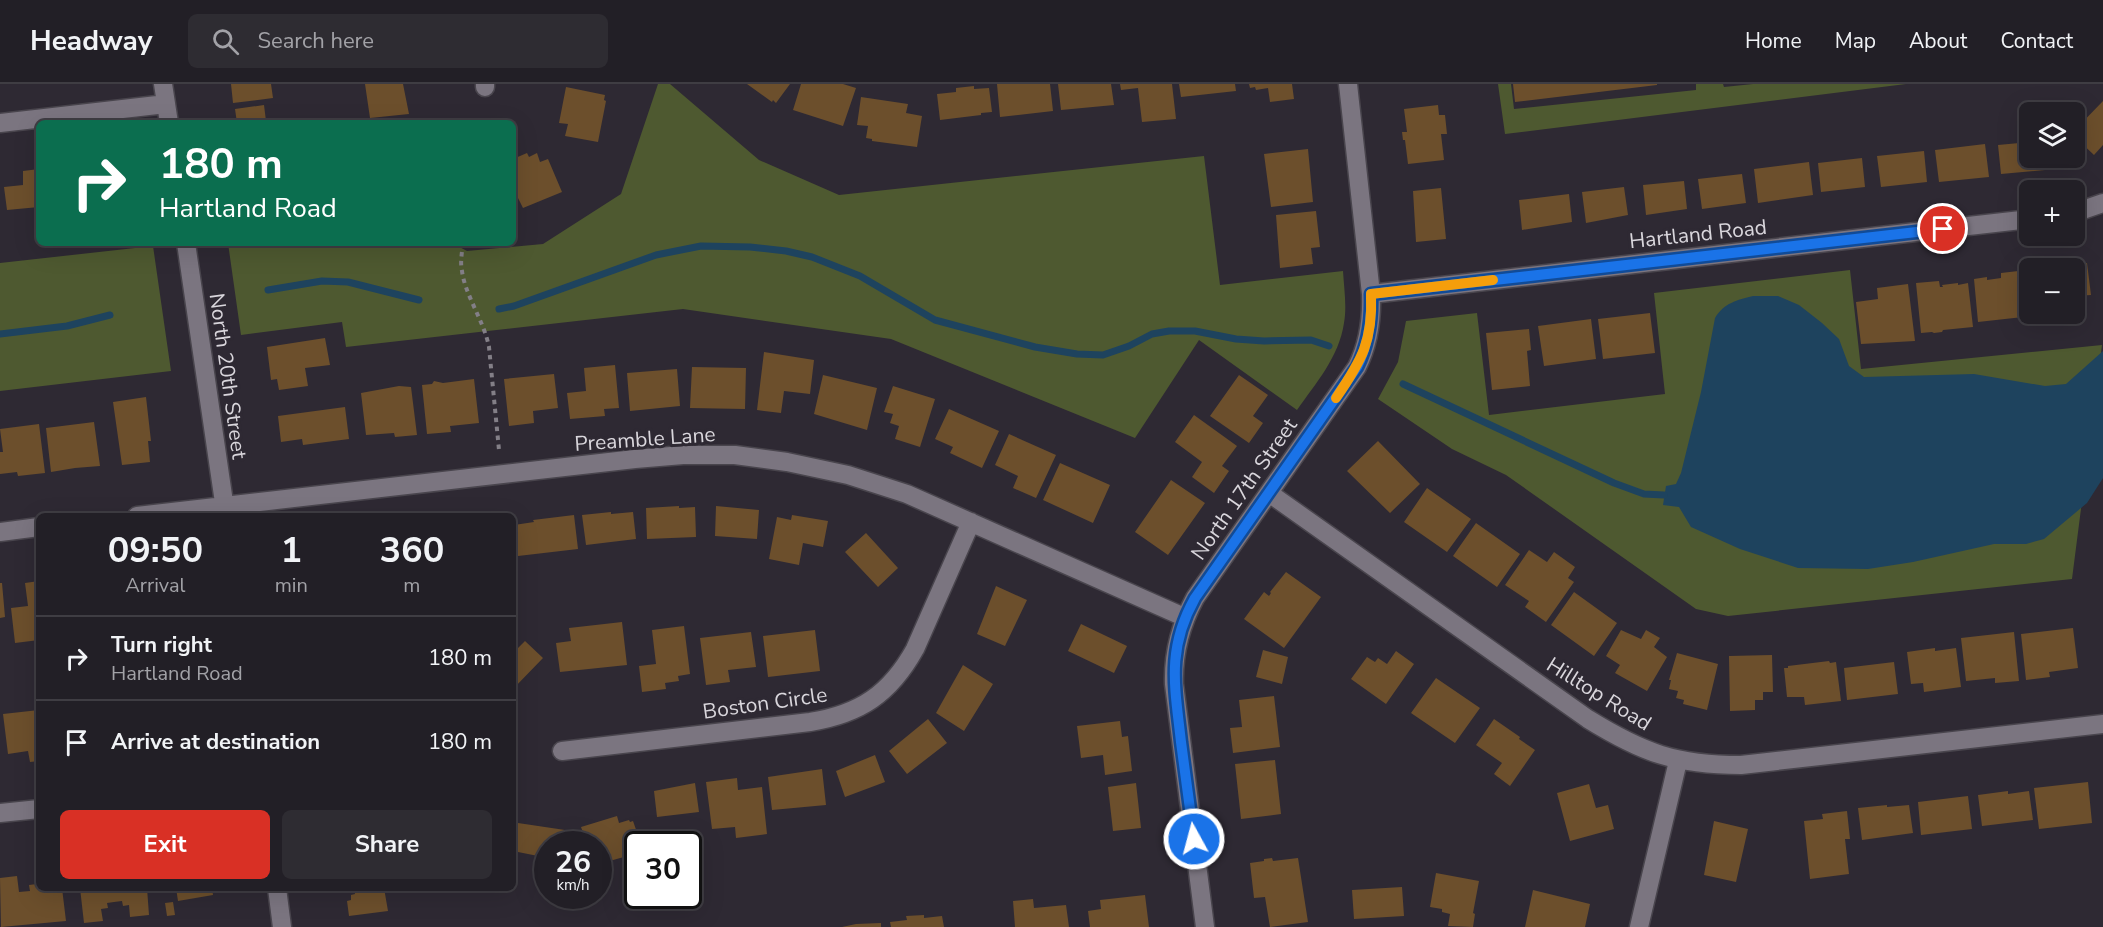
<!DOCTYPE html>
<html lang="en">
<head>
<meta charset="utf-8">
<style>
	:root { --surface:#221f26; --page:#2e2c32; --text:#f1f3f6; --muted:#a2a2a7; --line:#3f3d43; --accent:#d93025 }
	body { margin:0; font-family:"Nunito Sans",sans-serif; background:var(--page); color:var(--text); height:100vh; display:flex; flex-direction:column; font-size:22px; white-space:nowrap }
	* { box-sizing:border-box; margin:0 }
	p { font-size:20px; color:var(--muted) }
	.icon { flex:none; width:33px; height:33px; fill:none; stroke:currentColor; stroke-width:2; stroke-linecap:round; stroke-linejoin:round }
	.map { position:relative; flex:1; overflow:hidden }
	.side { position:absolute; left:36px; top:429px; width:480px; height:378px; display:flex; flex-direction:column; background:var(--surface); border-radius:9px; box-shadow:0 6px 24px #0002,0 0 0 2px var(--line) }
	.side>* { flex:none }
	.guide { position:absolute; left:36px; top:36px; width:480px; height:126px; border-radius:9px; box-shadow:0 6px 24px #0002,0 0 0 2px var(--line); background:#0b6e4f; color:#fff; overflow:hidden }
	.fabs { position:absolute; left:2019px; top:18px; display:grid; gap:12px }
	.fabs a { display:grid; place-items:center; width:66px; height:66px; border-radius:9px; background:var(--surface); box-shadow:0 6px 24px #0002,0 0 0 2px var(--line); font-size:30px }
	.speed { position:absolute; left:534px; top:747px; display:flex; gap:12px; font-size:30px; font-weight:700; text-align:center }
	.speed>* { display:grid; place-content:center; width:78px; height:78px; border-radius:50%; background:var(--surface); box-shadow:0 6px 24px #0002,0 0 0 2px var(--line); line-height:1 }
	.speed small { font-size:15px; font-weight:400 }
	.speed .limit { border:3px solid #111; border-radius:9px; background:#fff; color:#111 }
	.pin { position:absolute; display:grid; place-items:center; width:51px; height:51px; color:#fff; margin:-26px; border:3px solid #fff; border-radius:50%; box-shadow:0 2px 6px #0007 }
	.me { position:absolute; width:66px; margin:-33px; rotate:353deg; stroke-linejoin:round; filter:drop-shadow(0 0 4px #0008) }
	.turn { display:flex; align-items:center; gap:21px; height:126px; padding:0 24px; font-size:27px }
	.turn .icon { width:78px; height:78px; stroke-width:2.5 }
	.turn b { display:block; font-size:42px; line-height:51px }
	.eta { display:flex; justify-content:space-evenly; align-items:center; height:102px; text-align:center }
	.eta b { font-size:36px; font-weight:700; line-height:42px }
	.action { display:flex; gap:12px; margin-top:auto; padding:12px 24px }
	.action a { flex:1; height:69px; border-radius:9px; background:var(--accent); color:#fff; font-size:24px; font-weight:700; line-height:69px; text-align:center }
	.action a+a { background:var(--page); color:var(--text) }
	ul { padding:0; list-style:none }
	li { display:flex; align-items:center; gap:18px; height:84px; padding:0 24px; border-top:2px solid var(--line) }
	li div { flex:1 }
	li b { display:block; font-size:22px }
	li em { font-style:normal }
	header { display:flex; align-items:center; gap:36px; box-sizing:border-box; height:84px; padding:0 30px; background:var(--surface); border-bottom:2px solid var(--line) }
	header strong { font-size:28px }
	nav { display:flex; gap:33px; margin-inline-start:auto; font-size:21px }
	.search { width:420px; height:54px; background:var(--page); display:flex; align-items:center; gap:15px; box-sizing:border-box; padding:0 21px; border-radius:9px; color:var(--muted); font-size:22px }
	.map>svg:first-child { display:block }
	.green { fill:#4e5930 }
	.water { fill:#1e435e }
	.lines { fill:none; stroke-linecap:round; stroke-linejoin:round }
	.stream { stroke:#1e435e; stroke-width:7 }
	.building { fill:#6c4f2c }
	.minor-casing { stroke:#49454d; stroke-width:21 }
	.path { stroke:#837f87; stroke-width:4; stroke-dasharray:4.5 4.5; stroke-linecap:butt }
	.minor { stroke:#7b7580; stroke-width:18 }
	.route-casing { stroke:#114b97; stroke-width:15 }
	.route { stroke:#1a73e8; stroke-width:10 }
	.slow { stroke:#f59e0b; stroke-width:10 }
	.labels { text-anchor:middle; dominant-baseline:central; stroke-width:6; stroke-linejoin:round; paint-order:stroke }
	.street-label { font-size:21px; fill:#d9d6dc; stroke:#2e2933 }
</style>
</head>
<body>
<header>
<strong>Headway</strong>
<div class="search"><svg class="icon" aria-label="search" viewBox="0 0 24 24"><circle cx="10" cy="10" r="6"/><path d="M15 15l6 6"/></svg>Search here</div>
<nav><a>Home</a><a>Map</a><a>About</a><a>Contact</a></nav>
</header>
<div class="map">
<svg width="2103" height="843" viewBox="0 0 2103 843">
	<rect width="100%" height="100%" fill="#2e2933"/>
	<path class="green" d="M 658,0 L 670,0 L 759,76 L 839,111 L 1204,72 L 1220,201 L 1343,187 C 1344,204 1347,223 1344,239 C 1339,273 1316,299 1297,326 L 1199,256 L 1135,354 L 891,255 L 683,225 L 346,263 L 342,238 L 241,251 L 228,159 L 452,159 L 467,167 L 543,160 L 621,110 Z
		M 1498,0 L 1511,0 L 1514,25 L 1696,6 L 1696,0 L 1723,0 L 1724,3 L 1753,0 L 1906,0 L 1505,50 Z
		M 153,162 L 171,287 L 0,307 L 0,179 Z
		M 1850,186 L 1861,285 L 2102,261 L 2072,495 L 1728,532 L 1696,525 L 1506,391 L 1452,365 L 1378,315 L 1398,278 L 1406,237 L 1477,229 L 1489,331 L 1665,310 L 1654,209 Z"/>
	<path class="water" d="M 1753,212 L 1778,212 L 1799,221 L 1822,239 L 1839,255 L 1849,282 L 1864,293 L 1974,290 L 2045,302 L 2066,300 L 2103,267 L 2103,394 L 2087,419 L 2044,455 L 2026,460 L 1994,460 L 1913,478 L 1868,485 L 1798,484 L 1740,465 L 1691,443 L 1679,423 L 1663,421 L 1666,402 L 1676,400 L 1681,389 L 1701,308 L 1715,234 C 1724,219 1737,216 1753,212 Z"/>
	<g class="lines">
		<path class="stream" d="M 268,206 L 322,197 L 348,198 L 419,216
			M 499,225 L 514,222 L 656,171 L 701,162 L 750,163 L 786,167 L 812,173 L 860,192 L 935,236 L 1035,263 L 1077,270 L 1103,271 L 1129,262 L 1152,250 L 1169,247 L 1195,247 L 1236,255 L 1264,257 L 1311,256 L 1329,262
			M 0,250 L 67,242 L 110,231
			M 1403,300 L 1614,399 L 1644,410 L 1664,411"/>
	</g>
	<path class="building" d="M 231,0 L 271,0 L 273,14 L 233,19 Z
		M 365,0 L 403,0 L 409,30 L 370,34 Z
		M 747,0 L 790,0 L 776,19 L 773,16 L 772,18 Z
		M 801,0 L 843,0 L 856,4 L 843,42 L 793,26 Z
		M 997,0 L 1050,0 L 1053,27 L 1000,33 Z
		M 1058,0 L 1111,0 L 1114,21 L 1061,26 Z
		M 1120,0 L 1172,0 L 1176,35 L 1142,38 L 1138,4 L 1121,6 Z
		M 1179,0 L 1235,0 L 1236,7 L 1181,13 Z
		M 1249,0 L 1292,0 L 1294,15 L 1270,18 L 1268,4 L 1256,6 L 1255,3 L 1250,4 Z
		M 1513,0 L 1657,0 L 1657,1 L 1515,18 Z
		M 974,2 L 974,5 L 989,4 L 992,28 L 981,29 L 981,31 L 940,36 L 937,10 L 956,8 L 956,4 Z
		M 566,3 L 605,11 L 604,16 L 606,17 L 598,58 L 565,52 L 568,40 L 559,39 Z
		M 861,13 L 908,20 L 906,29 L 922,32 L 917,63 L 872,57 L 872,55 L 866,54 L 868,42 L 857,41 Z
		M 2103,17 L 2103,61 L 2094,71 L 2074,52 L 2074,47 Z
		M 264,21 L 266,37 L 276,35 L 276,39 L 237,39 L 235,25 Z
		M 1438,21 L 1439,31 L 1445,31 L 1447,50 L 1441,50 L 1444,76 L 1408,80 L 1405,56 L 1403,56 L 1402,48 L 1407,48 L 1404,25 Z
		M 2030,58 L 2030,74 L 2044,74 L 2045,86 L 2001,90 L 1998,61 Z
		M 1985,60 L 1989,93 L 1939,98 L 1935,66 Z
		M 1308,65 L 1313,118 L 1271,123 L 1264,70 Z
		M 1924,67 L 1927,98 L 1881,103 L 1877,72 Z
		M 527,69 L 529,73 L 537,69 L 540,78 L 548,75 L 562,108 L 523,124 L 513,104 L 513,75 Z
		M 1862,74 L 1865,103 L 1821,108 L 1818,79 Z
		M 1809,78 L 1813,111 L 1758,119 L 1754,85 Z
		M 39,85 L 39,123 L 7,126 L 4,103 L 23,101 L 23,87 Z
		M 1742,90 L 1746,119 L 1702,125 L 1698,95 Z
		M 1684,97 L 1687,125 L 1646,131 L 1643,101 Z
		M 1624,103 L 1628,131 L 1586,139 L 1582,108 Z
		M 1441,104 L 1446,155 L 1416,158 L 1413,107 Z
		M 1569,110 L 1572,138 L 1522,146 L 1519,116 Z
		M 1316,127 L 1320,163 L 1311,164 L 1313,180 L 1280,184 L 1276,131 Z
		M 2087,179 L 2091,211 L 2074,212 L 2074,184 L 2058,184 L 2058,182 Z
		M 2027,186 L 2030,230 L 2032,230 L 2032,232 L 1978,238 L 1974,195 L 1987,193 L 1987,196 L 2001,194 L 2001,189 Z
		M 1939,197 L 1940,203 L 1943,203 L 1942,201 L 1958,199 L 1958,201 L 1968,199 L 1973,243 L 1943,246 L 1942,248 L 1934,249 L 1932,248 L 1921,249 L 1916,199 Z
		M 1908,200 L 1915,257 L 1861,260 L 1856,218 L 1878,215 L 1877,204 Z
		M 1650,229 L 1655,269 L 1603,275 L 1598,235 Z
		M 1591,235 L 1596,275 L 1544,282 L 1538,242 Z
		M 1529,245 L 1531,266 L 1527,267 L 1530,302 L 1492,306 L 1486,249 Z
		M 325,254 L 330,281 L 305,284 L 308,302 L 279,306 L 277,295 L 271,296 L 267,263 Z
		M 764,268 L 814,276 L 810,310 L 784,307 L 781,329 L 757,326 Z
		M 615,281 L 619,324 L 604,325 L 605,332 L 570,335 L 567,309 L 586,307 L 584,284 Z
		M 692,283 L 746,284 L 745,325 L 690,324 Z
		M 677,285 L 680,322 L 630,327 L 627,289 Z
		M 554,290 L 558,324 L 533,327 L 534,339 L 509,342 L 504,295 Z
		M 823,291 L 877,304 L 867,346 L 814,330 Z
		M 1239,291 L 1268,311 L 1253,332 L 1263,339 L 1249,359 L 1210,332 Z
		M 474,295 L 479,339 L 450,342 L 451,348 L 427,350 L 422,301 L 432,300 L 434,297 L 443,299 Z
		M 399,302 L 411,303 L 417,351 L 395,353 L 394,349 L 366,351 L 361,309 Z
		M 893,302 L 935,315 L 920,363 L 895,355 L 899,342 L 890,339 L 893,330 L 884,328 Z
		M 146,313 L 151,357 L 148,357 L 150,378 L 122,381 L 113,318 Z
		M 345,323 L 349,355 L 303,361 L 302,355 L 281,358 L 278,332 Z
		M 949,325 L 999,347 L 982,384 L 950,369 L 953,363 L 935,355 Z
		M 1194,331 L 1237,362 L 1222,382 L 1229,387 L 1214,409 L 1192,393 L 1202,378 L 1175,358 Z
		M 94,338 L 100,382 L 75,384 L 51,388 L 46,344 Z
		M 39,340 L 45,389 L 18,392 L 17,388 L 0,390 L 0,368 L 3,368 L 0,345 Z
		M 1009,350 L 1056,371 L 1036,414 L 1013,404 L 1018,392 L 995,381 Z
		M 1378,357 L 1420,400 L 1390,429 L 1347,387 Z
		M 1060,379 L 1110,401 L 1093,439 L 1043,416 Z
		M 1171,396 L 1205,419 L 1168,471 L 1135,448 Z
		M 1427,404 L 1471,435 L 1447,468 L 1404,438 Z
		M 679,422 L 679,424 L 695,423 L 696,453 L 647,455 L 646,424 Z
		M 716,422 L 759,426 L 757,455 L 715,452 Z
		M 611,428 L 611,430 L 633,428 L 636,455 L 586,461 L 582,431 Z
		M 574,431 L 578,465 L 518,472 L 514,441 L 534,438 L 533,436 Z
		M 792,431 L 828,437 L 823,463 L 803,459 L 799,481 L 769,475 L 777,433 L 791,436 Z
		M 1476,439 L 1520,470 L 1497,503 L 1453,472 Z
		M 866,449 L 898,484 L 878,503 L 845,468 Z
		M 1529,466 L 1547,478 L 1554,468 L 1575,483 L 1568,494 L 1574,498 L 1546,538 L 1525,523 L 1529,517 L 1505,501 Z
		M 1286,488 L 1321,513 L 1284,564 L 1244,535 L 1264,508 L 1269,512 L 1271,509 L 1270,508 Z
		M 39,497 L 39,556 L 15,559 L 11,524 L 28,522 L 25,499 Z
		M 0,499 L 2,499 L 5,533 L 0,534 Z
		M 996,502 L 1027,516 L 1005,562 L 977,550 Z
		M 1574,508 L 1617,539 L 1594,572 L 1551,541 Z
		M 622,538 L 627,581 L 560,588 L 556,559 L 571,557 L 569,544 Z
		M 1081,540 L 1127,562 L 1114,589 L 1068,567 Z
		M 684,542 L 690,590 L 678,592 L 679,597 L 665,599 L 666,605 L 642,608 L 639,582 L 656,580 L 652,546 Z
		M 2073,544 L 2078,584 L 2049,588 L 2050,593 L 2026,596 L 2021,550 Z
		M 815,546 L 820,587 L 768,593 L 763,552 Z
		M 1621,546 L 1641,555 L 1646,546 L 1660,554 L 1654,563 L 1667,573 L 1647,607 L 1615,589 L 1620,581 L 1606,572 Z
		M 751,548 L 756,583 L 728,586 L 730,598 L 706,601 L 700,554 Z
		M 2014,548 L 2019,597 L 1995,599 L 1995,594 L 1966,597 L 1961,554 Z
		M 525,557 L 543,574 L 513,605 L 513,566 L 517,563 L 518,564 Z
		M 1935,564 L 1935,567 L 1956,564 L 1961,603 L 1924,608 L 1923,599 L 1911,600 L 1907,568 Z
		M 1263,566 L 1288,573 L 1282,600 L 1256,593 Z
		M 1396,567 L 1414,580 L 1386,620 L 1351,595 L 1367,573 L 1375,578 L 1378,574 L 1387,580 Z
		M 1677,569 L 1718,580 L 1707,626 L 1683,620 L 1684,616 L 1676,614 L 1678,607 L 1669,605 L 1671,596 L 1669,596 Z
		M 1772,571 L 1773,608 L 1763,608 L 1763,616 L 1755,616 L 1755,626 L 1730,627 L 1729,572 Z
		M 1829,577 L 1830,579 L 1836,578 L 1841,617 L 1805,621 L 1804,613 L 1787,613 L 1784,584 L 1788,584 L 1788,582 Z
		M 1894,578 L 1898,610 L 1847,616 L 1844,584 Z
		M 963,581 L 993,600 L 964,647 L 936,629 Z
		M 1436,594 L 1480,624 L 1455,659 L 1411,629 Z
		M 1274,612 L 1280,663 L 1233,669 L 1230,644 L 1242,643 L 1239,616 Z
		M 39,626 L 39,677 L 30,678 L 28,667 L 8,670 L 3,630 Z
		M 928,635 L 947,659 L 907,690 L 889,667 Z
		M 1494,635 L 1520,653 L 1519,655 L 1535,666 L 1510,702 L 1494,690 L 1502,679 L 1476,661 Z
		M 1120,637 L 1122,653 L 1128,652 L 1132,687 L 1105,691 L 1103,671 L 1081,674 L 1077,642 Z
		M 875,671 L 885,698 L 845,713 L 836,687 Z
		M 1275,676 L 1281,730 L 1241,735 L 1235,680 Z
		M 822,685 L 826,721 L 772,726 L 768,693 Z
		M 737,694 L 738,706 L 762,703 L 767,750 L 736,754 L 735,743 L 712,745 L 706,698 Z
		M 2088,698 L 2092,739 L 2039,745 L 2034,704 Z
		M 695,699 L 699,728 L 657,733 L 654,707 Z
		M 1136,699 L 1141,744 L 1113,747 L 1108,703 Z
		M 1589,700 L 1596,724 L 1608,721 L 1614,745 L 1570,757 L 1557,709 Z
		M 2008,707 L 2008,710 L 2029,707 L 2033,736 L 1982,742 L 1978,711 Z
		M 1968,712 L 1972,745 L 1921,751 L 1918,718 Z
		M 1887,721 L 1887,723 L 1909,721 L 1913,749 L 1862,756 L 1858,724 Z
		M 1847,727 L 1850,755 L 1845,755 L 1849,790 L 1810,795 L 1804,737 L 1823,735 L 1822,730 Z
		M 617,732 L 619,739 L 629,736 L 630,738 L 633,737 L 641,760 L 638,760 L 638,769 L 599,780 L 598,760 L 587,760 L 581,743 Z
		M 1714,737 L 1748,745 L 1736,798 L 1704,791 Z
		M 518,739 L 565,746 L 562,760 L 548,760 L 548,774 L 513,767 Z
		M 1272,774 L 1273,777 L 1298,774 L 1308,838 L 1270,843 L 1265,813 L 1254,814 L 1250,779 L 1264,777 L 1264,775 Z
		M 39,779 L 39,804 L 62,804 L 66,837 L 1,843 L 0,794 L 17,792 L 19,808 L 30,807 L 29,801 L 37,800 L 35,780 Z
		M 1436,789 L 1479,797 L 1473,829 L 1475,830 L 1473,843 L 1448,842 L 1450,830 L 1442,828 L 1442,825 L 1430,823 Z
		M 1402,803 L 1404,832 L 1354,835 L 1352,806 Z
		M 80,804 L 147,804 L 149,831 L 130,833 L 129,821 L 123,822 L 122,817 L 114,818 L 107,819 L 108,824 L 101,825 L 103,837 L 84,839 Z
		M 176,804 L 212,804 L 213,811 L 178,817 Z
		M 354,804 L 384,804 L 388,827 L 349,832 L 347,817 L 351,816 L 351,811 L 355,810 Z
		M 1533,806 L 1590,820 L 1585,843 L 1525,843 Z
		M 1145,811 L 1149,843 L 1090,843 L 1088,827 L 1101,825 L 1100,816 Z
		M 1033,815 L 1034,824 L 1066,821 L 1069,843 L 1015,843 L 1013,817 Z
		M 173,818 L 175,831 L 167,832 L 165,819 Z
		M 924,831 L 924,834 L 942,832 L 944,843 L 891,843 L 890,838 L 907,836 L 906,832 Z
		M 881,839 L 881,843 L 842,843 L 856,840 Z"/>
	<g class="lines">
		<defs>
			<path id="minor" d="M 163,0 L 169,39
				M 485,0 L 485,3
				M 0,39 L 166,20
				M 2074,129 L 2103,119
				M 186,159 L 226,432
				M 1371,210 L 2030,135
				M 1269,409 L 1588,635 C 1643,669 1676,681 1741,681 L 2103,640
				M 137,432 L 635,375 L 683,371 L 735,371 L 787,378 L 848,391 L 907,410 L 1184,533
				M 0,448 L 39,443
				M 562,667 L 810,638 C 860,630 890,610 915,565 L 971,438
				M 0,729 L 39,725
				M 277,804 L 282,843
				M 1205,843 L 1174,600 C 1173,569 1180,542 1195,514 L 1357,283 C 1369,259 1372,236 1371,210 L 1348,0
				M 1639,843 L 1678,677"/>
		</defs>
		<use href="#minor" class="minor-casing"/>
		<path class="path" d="M 463,159 C 462,169 460,178 462,187 C 465,211 484,237 489,263 L 499,366"/>
		<use href="#minor" class="minor"/>
	</g>
	<g class="lines">
		<defs>
			<path id="route" d="M 1194,755 C 1190,723 1185,690 1181,658 C 1175,603 1166,566 1195,514 L 1357,283 C 1369,259 1372,236 1371,210 L 1943,145"/>
		</defs>
		<use href="#route" class="route-casing"/>
		<use href="#route" class="route"/>
		<path class="slow" d="M 1336,314 C 1362,276 1373,257 1371,210 L 1493,196"/>
	</g>
	<g class="labels">
		<g class="street-label">
			<text transform="translate(1698 150) rotate(-6)">Hartland Road</text>
			<text transform="translate(228 292) rotate(82)">North 20th Street</text>
			<text transform="translate(645 355) rotate(-4)">Preamble Lane</text>
			<text transform="translate(1244 405) rotate(-55)">North 17th Street</text>
			<text transform="translate(1599 610) rotate(32)">Hilltop Road</text>
			<text transform="translate(765 619) rotate(-8)">Boston Circle</text>
		</g>
	</g>
</svg>
<div class="fabs">
<a><svg class="icon" aria-label="layers" viewBox="0 0 24 24"><path d="M12 4l9 5-9 5-9-5zM3 14l9 5 9-5"/></svg></a>
<a>+</a>
<a>−</a>
</div>
<div class="speed"><div>26<small>km/h</small></div><div class="limit">30</div></div>
<div class="pin" style="left:1943px;top:145px;background:#d93025"><svg class="icon" aria-label="arrive" viewBox="0 0 24 24"><path d="M6 21V4h12l-3 4 3 4H6"/></svg></div>
<svg class="me" style="left:1194px;top:755px" viewBox="-20 -20 40 40"><circle r="17" fill="#1a73e8" stroke="#fff" stroke-width="3"/><path d="M0-11L8 9 0 5-8 9z" fill="#fff"/></svg>
<div class="guide">
<div class="turn"><svg class="icon" aria-label="right" viewBox="0 0 24 24"><path d="M7 20v-9h11M14 6l5 5-5 5"/></svg><div><b>180 m</b>Hartland Road</div></div>
</div>
<section class="side">
<div class="eta">
<div><b>09:50</b><p>Arrival</p></div>
<div><b>1</b><p>min</p></div>
<div><b>360</b><p>m</p></div>
</div>
<ul>
<li><svg class="icon" aria-label="right" viewBox="0 0 24 24"><path d="M7 20v-9h11M14 6l5 5-5 5"/></svg><div><b>Turn right</b><p>Hartland Road</p></div><em>180 m</em></li>
<li><svg class="icon" aria-label="arrive" viewBox="0 0 24 24"><path d="M6 21V4h12l-3 4 3 4H6"/></svg><div><b>Arrive at destination</b></div><em>180 m</em></li>
</ul>
<div class="action"><a>Exit</a><a>Share</a></div>
</section>
</div>
</body>
</html>
